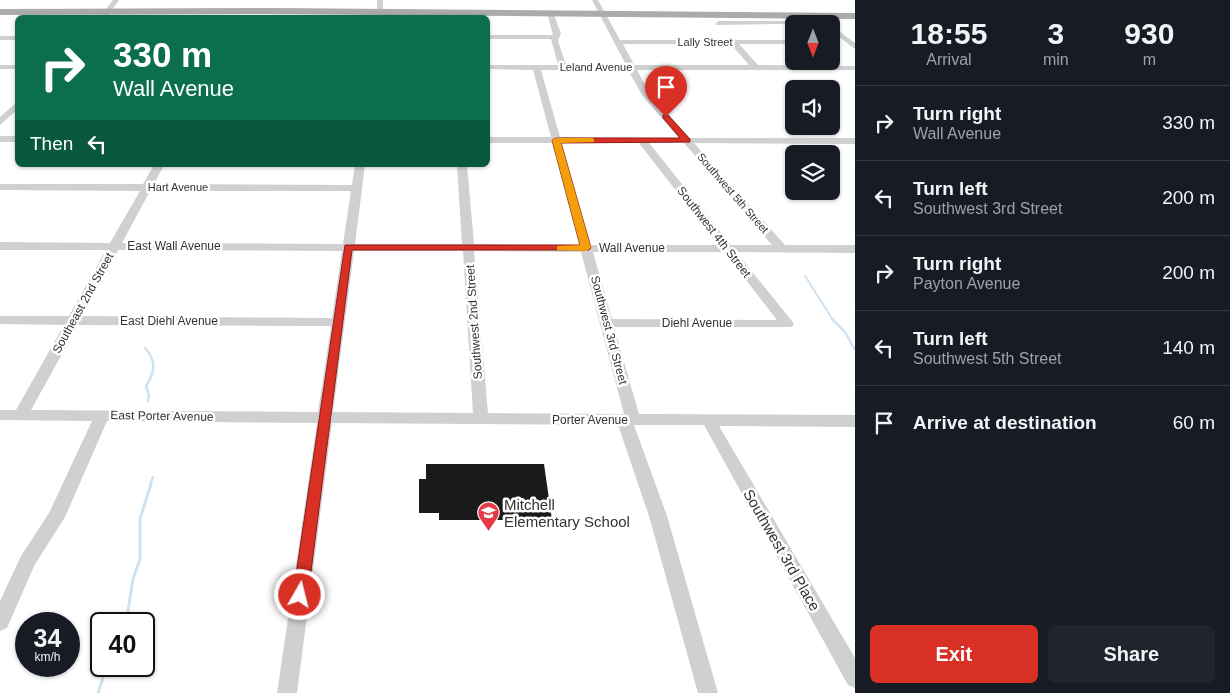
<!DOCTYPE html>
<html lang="en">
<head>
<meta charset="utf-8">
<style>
	:root { --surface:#171b24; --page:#20242c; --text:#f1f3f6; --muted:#9ea1a6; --line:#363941; --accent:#d93025 }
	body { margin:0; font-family:Arial,sans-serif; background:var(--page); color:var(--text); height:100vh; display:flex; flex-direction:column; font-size:19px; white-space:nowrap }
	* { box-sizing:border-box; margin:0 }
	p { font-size:16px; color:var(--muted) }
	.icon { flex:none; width:28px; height:28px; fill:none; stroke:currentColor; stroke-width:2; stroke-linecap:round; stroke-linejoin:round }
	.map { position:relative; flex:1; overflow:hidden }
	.side { display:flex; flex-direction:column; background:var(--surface); width:375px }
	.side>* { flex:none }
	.banner { position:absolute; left:15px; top:15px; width:475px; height:152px; border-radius:8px; box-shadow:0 1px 4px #0004; background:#0b6e4f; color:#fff; overflow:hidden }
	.needle { width:32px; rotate:180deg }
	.controls { position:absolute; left:785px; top:15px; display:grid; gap:10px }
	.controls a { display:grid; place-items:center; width:55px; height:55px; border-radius:8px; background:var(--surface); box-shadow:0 1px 4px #0004; font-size:25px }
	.speed { position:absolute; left:15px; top:612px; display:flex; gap:10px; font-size:25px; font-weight:700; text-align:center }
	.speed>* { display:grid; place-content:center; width:65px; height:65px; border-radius:50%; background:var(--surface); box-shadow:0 1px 4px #0004; line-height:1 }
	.speed small { font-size:12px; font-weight:400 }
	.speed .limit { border:2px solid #111; border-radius:8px; background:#fff; color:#111 }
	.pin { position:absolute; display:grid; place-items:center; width:42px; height:42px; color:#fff; margin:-51px -21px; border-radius:50% 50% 50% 0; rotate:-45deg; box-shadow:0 0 5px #0007 }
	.pin .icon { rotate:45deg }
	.me { position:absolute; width:55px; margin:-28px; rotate:8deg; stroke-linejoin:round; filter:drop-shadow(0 0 4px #0008) }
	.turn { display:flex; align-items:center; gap:18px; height:105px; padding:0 15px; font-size:22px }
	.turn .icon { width:65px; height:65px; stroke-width:2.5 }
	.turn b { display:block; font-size:35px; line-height:42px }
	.then { display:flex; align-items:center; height:48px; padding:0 15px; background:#0003; gap:10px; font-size:19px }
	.eta { display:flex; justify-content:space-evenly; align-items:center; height:85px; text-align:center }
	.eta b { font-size:30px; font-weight:600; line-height:35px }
	.button { display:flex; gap:10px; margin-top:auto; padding:10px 15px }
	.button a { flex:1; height:58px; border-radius:8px; background:var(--accent); color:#fff; font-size:20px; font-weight:600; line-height:58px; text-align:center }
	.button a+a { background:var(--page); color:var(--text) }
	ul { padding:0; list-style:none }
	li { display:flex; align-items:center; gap:15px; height:75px; padding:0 15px; border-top:1px solid var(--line) }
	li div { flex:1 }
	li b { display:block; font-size:19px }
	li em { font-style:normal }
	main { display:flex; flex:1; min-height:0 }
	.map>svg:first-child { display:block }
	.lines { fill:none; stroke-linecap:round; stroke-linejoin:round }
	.stream-far2 { stroke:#cfe2ee; stroke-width:2 }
	.stream-far1 { stroke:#cfe2ee; stroke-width:2.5 }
	.stream { stroke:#cfe2ee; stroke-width:3 }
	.building { fill:#1a1a1a }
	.minor { fill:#d0d0d0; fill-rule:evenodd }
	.major { fill:#ababab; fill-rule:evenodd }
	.route { fill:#d93025; stroke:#8d1f18 }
	.slow { fill:#f59e0b }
	.labels { text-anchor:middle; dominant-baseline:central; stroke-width:5; stroke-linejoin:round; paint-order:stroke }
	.far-street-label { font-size:11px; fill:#333; stroke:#fff }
	.street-label { font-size:12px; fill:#333; stroke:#fff }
	.near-poi-label { font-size:15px; fill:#333; stroke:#fff; text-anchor:start }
	.near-street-label { font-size:15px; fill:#333; stroke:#fff }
</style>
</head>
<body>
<main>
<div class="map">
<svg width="855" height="693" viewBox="0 0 855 693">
	<rect width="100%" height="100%" fill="#fff"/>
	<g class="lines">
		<path class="stream-far2" d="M 805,276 L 833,320"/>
		<path class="stream-far1" d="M 832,319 L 845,332 L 855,350
			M 145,348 C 157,361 155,372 146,386 L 149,395 L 148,401
			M 150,485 L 153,477"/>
		<path class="stream" d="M 126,624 L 133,579 L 140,559 L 140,519 L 151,484
			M 98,693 L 107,666"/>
	</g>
	<path class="building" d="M 426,464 L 544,464 L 552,520 L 439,520 L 439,513 L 419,513 L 419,479 L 426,479 Z"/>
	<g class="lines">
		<path class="minor" d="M 113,0 L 119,0 L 106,18 L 99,18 Z
			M 377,0 L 383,0 L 383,18 L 377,18 Z
			M 592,0 L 598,0 L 620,40 L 728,40 L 726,38 L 730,36 L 736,40 L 794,40 L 794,44 L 739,44 L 758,65 L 855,66 L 855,70 L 637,70 L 649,92 L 689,138 L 855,138 L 855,144 L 694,143 L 785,245 L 855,245 L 855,253 L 736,252 L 792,321 L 794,324 L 792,327 L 614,327 L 639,414 L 855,415 L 855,427 L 719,426 L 855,658 L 855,688 L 848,685 L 704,425 L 634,425 L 667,516 L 718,693 L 698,693 L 649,516 L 618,425 L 332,423 L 297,693 L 277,693 L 317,423 L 107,421 L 65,517 L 34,566 L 7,628 L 0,631 L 0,601 L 21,556 L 49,513 L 92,421 L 0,420 L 0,410 L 16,410 L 64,325 L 0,324 L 0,316 L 69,316 L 106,250 L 0,250 L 0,242 L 110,243 L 140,191 L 0,190 L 0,184 L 143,184 L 154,165 L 164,165 L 154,184 L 352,185 L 355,165 L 365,165 L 355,244 L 462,244 L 457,165 L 467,165 L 474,244 L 579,245 L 552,143 L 488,143 L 488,137 L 551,137 L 533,70 L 488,69 L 488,65 L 558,65 L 551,39 L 488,39 L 488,35 L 553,35 L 547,13 L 550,11 L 553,13 L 561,33 L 558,41 L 566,65 L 626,65 ZM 623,44 L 731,44 L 749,65 L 634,65 ZM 541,70 L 628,70 L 642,95 L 679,138 L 560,137 ZM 562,143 L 639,143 L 718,245 L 591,245 ZM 649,143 L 684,143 L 772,245 L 731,245 ZM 150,191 L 351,191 L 343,244 L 122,243 ZM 118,250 L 342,251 L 332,318 L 82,316 ZM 354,251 L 463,251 L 473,413 L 333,412 ZM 474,251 L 581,252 L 624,414 L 488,413 ZM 593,252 L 724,252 L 777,320 L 612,319 ZM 78,325 L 331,326 L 318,412 L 31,410 Z
			M 718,21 L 827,21 L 831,23 L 715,25 Z
			M 831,25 L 855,43 L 855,49 L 831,31 Z
			M 0,36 L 18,36 L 18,40 L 0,40 Z
			M 0,65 L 18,65 L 18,69 L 0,69 Z
			M 18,101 L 18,109 L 0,125 L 0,117 Z
			M 0,136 L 18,136 L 18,142 L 0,142 Z"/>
		<path class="major" d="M 274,8 L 855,13 L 855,19 L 261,14 L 0,15 L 0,9 Z"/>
	</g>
	<path class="route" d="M 663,115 L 668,115 L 690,139 L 690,142 L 561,143 L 591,248 L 589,250 L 352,250 L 308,595 L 306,600 L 300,602 L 295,600 L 293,595 L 345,245 L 580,245 L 552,140 L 556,138 L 680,138 L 663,118 Z"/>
	<path class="slow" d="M 592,138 L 594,139 L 594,142 L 561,143 L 591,248 L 586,251 L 557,250 L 557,246 L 580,245 L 552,140 L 556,138 Z"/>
	<defs>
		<symbol id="school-pin" viewBox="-11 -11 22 30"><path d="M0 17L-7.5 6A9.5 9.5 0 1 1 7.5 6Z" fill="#e63946" stroke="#fff"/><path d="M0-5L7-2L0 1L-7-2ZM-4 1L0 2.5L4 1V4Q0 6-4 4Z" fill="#fff"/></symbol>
	</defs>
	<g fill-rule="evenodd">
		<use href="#school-pin" x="476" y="500" width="25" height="34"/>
	</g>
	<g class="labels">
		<g class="far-street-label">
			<text x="705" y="42">Lally Street</text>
			<text x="596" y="67">Leland Avenue</text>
			<text x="178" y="187">Hart Avenue</text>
			<text transform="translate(733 193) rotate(49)">Southwest 5th Street</text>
		</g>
		<g class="street-label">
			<text transform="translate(714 232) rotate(52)">Southwest 4th Street</text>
			<text x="174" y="246">East Wall Avenue</text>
			<text x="632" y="248">Wall Avenue</text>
			<text transform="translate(83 303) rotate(-61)">Southeast 2nd Street</text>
			<text x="169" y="321">East Diehl Avenue</text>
			<text transform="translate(474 322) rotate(-94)">Southwest 2nd Street</text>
			<text x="697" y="323">Diehl Avenue</text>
			<text transform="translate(609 330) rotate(75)">Southwest 3rd Street</text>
			<text transform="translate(162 416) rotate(1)">East Porter Avenue</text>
			<text x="590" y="420">Porter Avenue</text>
		</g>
		<g class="near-poi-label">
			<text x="504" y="504">Mitchell<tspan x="504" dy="17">Elementary School</tspan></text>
		</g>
		<g class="near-street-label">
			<text transform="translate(782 550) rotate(60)">Southwest 3rd Place</text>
		</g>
	</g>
</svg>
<div class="controls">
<a><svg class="needle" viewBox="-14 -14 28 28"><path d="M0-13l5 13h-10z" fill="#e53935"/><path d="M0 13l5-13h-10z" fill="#9ea1a6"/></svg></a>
<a><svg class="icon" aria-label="sound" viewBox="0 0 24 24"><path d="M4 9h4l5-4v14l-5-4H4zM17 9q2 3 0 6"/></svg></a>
<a><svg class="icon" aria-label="layers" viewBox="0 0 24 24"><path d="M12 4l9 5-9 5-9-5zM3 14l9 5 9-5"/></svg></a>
</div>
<div class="speed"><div>34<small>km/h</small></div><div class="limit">40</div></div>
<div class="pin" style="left:666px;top:117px;background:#d93025"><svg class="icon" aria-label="arrive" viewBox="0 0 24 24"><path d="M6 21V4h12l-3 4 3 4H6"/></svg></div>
<svg class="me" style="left:300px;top:595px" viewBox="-20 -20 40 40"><circle r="17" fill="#d93025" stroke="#fff" stroke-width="3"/><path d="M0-11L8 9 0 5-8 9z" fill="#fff"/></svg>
<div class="banner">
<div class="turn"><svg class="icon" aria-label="right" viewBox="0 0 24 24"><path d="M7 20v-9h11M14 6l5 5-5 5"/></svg><div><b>330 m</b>Wall Avenue</div></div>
<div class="then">Then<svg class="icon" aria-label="left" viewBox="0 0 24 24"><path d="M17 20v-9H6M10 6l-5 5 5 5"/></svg></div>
</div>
</div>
<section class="side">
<div class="eta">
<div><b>18:55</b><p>Arrival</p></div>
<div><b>3</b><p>min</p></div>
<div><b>930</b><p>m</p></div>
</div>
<ul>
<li><svg class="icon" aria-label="right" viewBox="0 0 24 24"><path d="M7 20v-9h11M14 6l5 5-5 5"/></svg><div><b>Turn right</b><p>Wall Avenue</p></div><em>330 m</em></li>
<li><svg class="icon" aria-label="left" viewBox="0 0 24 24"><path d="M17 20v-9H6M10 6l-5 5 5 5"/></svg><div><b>Turn left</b><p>Southwest 3rd Street</p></div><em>200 m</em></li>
<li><svg class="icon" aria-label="right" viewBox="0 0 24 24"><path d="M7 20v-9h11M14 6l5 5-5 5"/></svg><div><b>Turn right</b><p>Payton Avenue</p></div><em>200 m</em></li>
<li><svg class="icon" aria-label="left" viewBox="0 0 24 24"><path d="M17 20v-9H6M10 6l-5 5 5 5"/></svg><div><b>Turn left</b><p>Southwest 5th Street</p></div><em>140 m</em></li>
<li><svg class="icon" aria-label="arrive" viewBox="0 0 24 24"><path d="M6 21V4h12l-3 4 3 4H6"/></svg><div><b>Arrive at destination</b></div><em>60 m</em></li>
</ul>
<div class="button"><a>Exit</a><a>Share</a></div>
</section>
</main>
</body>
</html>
